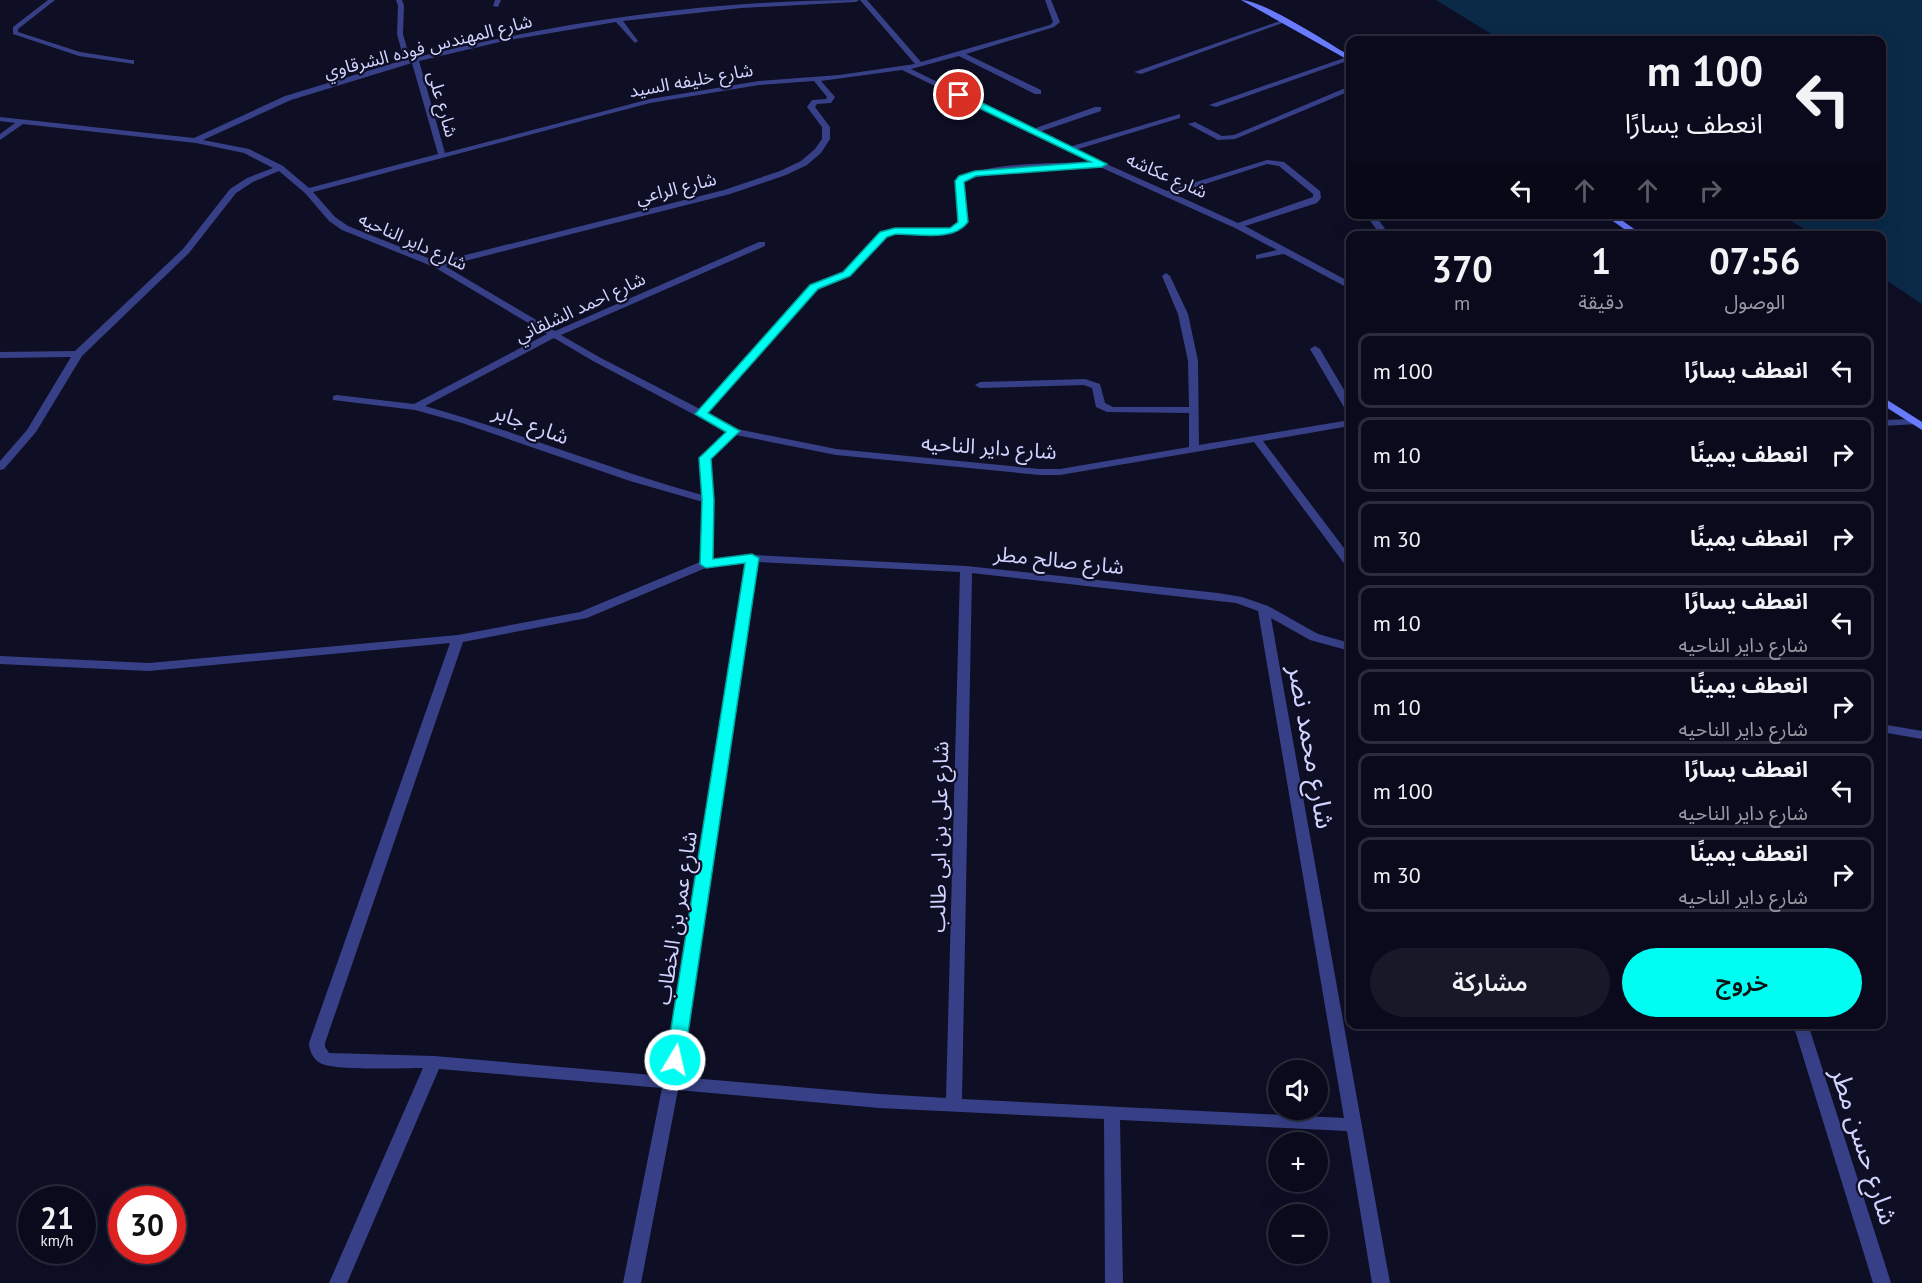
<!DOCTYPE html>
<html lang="ar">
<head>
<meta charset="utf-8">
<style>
	:root { --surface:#0a0a1c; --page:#181829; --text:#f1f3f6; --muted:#999aa3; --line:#2a2b3b; --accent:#00fdf1 }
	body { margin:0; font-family:"PT Sans","Noto Sans Arabic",sans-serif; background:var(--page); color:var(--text); direction:rtl; height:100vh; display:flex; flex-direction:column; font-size:22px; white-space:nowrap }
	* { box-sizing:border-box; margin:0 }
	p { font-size:20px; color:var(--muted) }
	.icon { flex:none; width:33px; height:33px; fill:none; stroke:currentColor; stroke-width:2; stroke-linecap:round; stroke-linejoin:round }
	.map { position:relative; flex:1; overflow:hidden; direction:ltr }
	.side { position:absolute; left:1346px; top:231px; width:540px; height:798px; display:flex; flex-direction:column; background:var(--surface); border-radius:12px; box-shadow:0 6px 24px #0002,0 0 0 2px var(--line); direction:rtl }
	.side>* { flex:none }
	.guide { position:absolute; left:1346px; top:36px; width:540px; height:183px; border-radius:12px; box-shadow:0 6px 24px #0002,0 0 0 2px var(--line); direction:rtl; background:#0a0a1c; color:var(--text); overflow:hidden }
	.controls { position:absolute; left:1268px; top:1060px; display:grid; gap:12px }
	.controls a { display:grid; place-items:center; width:60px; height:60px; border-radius:50%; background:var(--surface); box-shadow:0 6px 24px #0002,0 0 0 2px var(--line); font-size:30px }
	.speed { position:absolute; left:18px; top:1186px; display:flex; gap:12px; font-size:30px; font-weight:700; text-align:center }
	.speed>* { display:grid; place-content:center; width:78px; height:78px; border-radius:50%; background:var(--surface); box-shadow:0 6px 24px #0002,0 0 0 2px var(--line); line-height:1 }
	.speed small { font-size:15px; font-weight:400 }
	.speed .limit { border:9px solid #d22; background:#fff; color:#111 }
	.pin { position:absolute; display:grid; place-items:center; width:51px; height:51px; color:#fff; margin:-26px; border:3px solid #fff; border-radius:50%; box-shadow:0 2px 6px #0007 }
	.me { position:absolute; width:66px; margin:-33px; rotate:9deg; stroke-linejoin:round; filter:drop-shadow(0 0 4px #0008) }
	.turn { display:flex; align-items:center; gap:21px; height:126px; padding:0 24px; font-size:27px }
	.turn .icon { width:78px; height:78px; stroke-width:2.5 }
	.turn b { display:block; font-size:42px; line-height:51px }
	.lanes { display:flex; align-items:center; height:57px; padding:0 24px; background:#0003; justify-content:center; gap:30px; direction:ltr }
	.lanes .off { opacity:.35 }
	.eta { display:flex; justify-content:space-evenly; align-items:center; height:102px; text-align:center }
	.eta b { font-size:36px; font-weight:600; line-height:42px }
	.cta { display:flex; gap:12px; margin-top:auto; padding:12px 24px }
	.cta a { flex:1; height:69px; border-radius:36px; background:var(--accent); color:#111; font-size:24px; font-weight:600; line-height:69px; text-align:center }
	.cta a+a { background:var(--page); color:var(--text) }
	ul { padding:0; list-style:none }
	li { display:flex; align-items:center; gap:18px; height:75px; margin:0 12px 9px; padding:0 12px; border:3px solid var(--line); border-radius:12px }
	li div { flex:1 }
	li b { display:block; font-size:22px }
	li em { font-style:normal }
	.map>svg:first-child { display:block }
	.water { fill:#0a2a48 }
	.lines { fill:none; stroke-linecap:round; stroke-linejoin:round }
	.street { fill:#374086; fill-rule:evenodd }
	.secondary { fill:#697cff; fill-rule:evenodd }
	.route { fill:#00fdf1; stroke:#00a49d; stroke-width:1.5 }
	.labels { text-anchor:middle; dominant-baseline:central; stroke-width:4.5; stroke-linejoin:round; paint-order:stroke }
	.far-street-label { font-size:18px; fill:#d2d4ff; stroke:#0e0e25 }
	.street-label { font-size:21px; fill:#d2d4ff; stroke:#0e0e25 }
	.near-street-label { font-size:26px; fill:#d2d4ff; stroke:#0e0e25 }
</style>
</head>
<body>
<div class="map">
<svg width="1922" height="1283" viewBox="0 0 1922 1283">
	<rect width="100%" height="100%" fill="#0e0e25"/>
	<path class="water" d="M 1436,0 L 1922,0 L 1922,304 L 1881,277 L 1881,236 L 1815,235 L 1781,215 L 1881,214 L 1881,40 L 1501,40 Z"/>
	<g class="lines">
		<path class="street" d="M 48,0 L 55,0 L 18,29 L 18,32 L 80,52 L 131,60 L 134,60 L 134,64 L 79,56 L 13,34 L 13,27 Z
			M 396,0 L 402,0 L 404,6 L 403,34 L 410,59 C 557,22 708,0 859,0 L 856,2 L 741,8 L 623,21 L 638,41 L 635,43 L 616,22 L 504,41 L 419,61 L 445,153 L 650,99 L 759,81 L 839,75 L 915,64 L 860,0 L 867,0 L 921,62 L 1050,25 L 1053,22 L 1045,0 L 1051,0 L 1060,22 L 1054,27 L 966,54 L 1041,90 L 1041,94 L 1035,94 L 959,56 L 911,69 L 1033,129 L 1095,107 L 1101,107 L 1101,111 L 1039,132 L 1069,147 L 1180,114 L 1180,118 L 1075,150 L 1167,191 L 1267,160 L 1284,162 L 1320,191 L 1321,198 L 1317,203 L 1245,226 L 1350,282 L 1350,289 L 1284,254 L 1256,259 L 1256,255 L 1277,250 L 1235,228 L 1100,167 L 1004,172 L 971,178 L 963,182 L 966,224 L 952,234 L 895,234 L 887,236 L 849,276 L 817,289 L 707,413 L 737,429 L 836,449 L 1040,469 L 1060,469 L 1189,447 L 1189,413 L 1107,412 L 1096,407 L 1092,388 L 1084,385 L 980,388 L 975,385 L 980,382 L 1085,379 L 1100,384 L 1105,403 L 1113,407 L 1189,407 L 1188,361 L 1178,314 L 1162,276 L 1166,273 L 1170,276 L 1188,314 L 1198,361 L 1199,445 L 1350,420 L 1350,426 L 1263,441 L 1350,556 L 1350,567 L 1346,566 L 1254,442 L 1060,475 L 1040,475 L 836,455 L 736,435 L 709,459 L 713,500 L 712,560 L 752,555 L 966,566 L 1218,593 L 1242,597 L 1268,606 L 1318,634 L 1350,643 L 1350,651 L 1310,640 L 1271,618 L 1390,1283 L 1372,1283 L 1347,1131 L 1120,1120 L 1123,1283 L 1105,1283 L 1104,1119 L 879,1108 L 678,1090 L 641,1283 L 623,1283 L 662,1088 L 439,1069 L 347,1283 L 329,1283 L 423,1068 C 403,1068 334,1071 320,1063 C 313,1059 309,1050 309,1043 L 450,643 L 149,671 L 0,664 L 0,656 L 149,663 L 458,635 L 580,612 L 700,562 L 703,502 L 630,481 L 462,423 L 415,410 L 333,400 L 333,396 L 337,395 L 414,404 L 547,334 L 434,267 L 342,230 L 329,221 L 305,193 L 279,171 L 253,182 L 236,193 L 189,253 L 82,356 L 36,432 L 4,469 L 0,470 L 0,461 L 27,430 L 71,357 L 0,358 L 0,352 L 75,351 L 183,249 L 230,189 L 247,178 L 273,168 L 244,153 L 196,143 L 23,124 L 0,140 L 0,134 L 15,123 L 0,121 L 0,117 L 194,138 L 285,96 L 404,60 L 397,34 L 398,6 ZM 412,63 L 438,154 L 309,188 L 283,166 L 249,149 L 203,140 L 291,100 ZM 902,70 L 1091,162 C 1049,164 994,161 956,179 L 959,221 L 950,228 L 895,228 L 881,232 L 843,272 L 811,285 L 700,409 L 599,357 L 561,335 L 765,246 L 765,242 L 759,242 L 555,331 L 445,266 L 730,194 L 786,175 L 807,165 L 821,153 L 830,139 L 830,127 L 815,107 L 817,104 L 831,103 L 835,97 L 821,81 ZM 814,81 L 827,97 L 826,99 L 812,100 L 807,107 L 822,127 L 822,139 L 815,149 L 801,161 L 780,171 L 724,190 L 438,262 L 348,226 L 335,217 L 313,192 L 650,103 L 759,85 ZM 1267,164 L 1279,166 L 1313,194 L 1313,197 L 1238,223 L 1174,194 ZM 554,338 L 593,361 L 727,432 L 699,458 L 702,495 C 609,469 518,432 425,406 ZM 746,562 L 664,1076 L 434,1056 L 329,1053 L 325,1047 L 325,1043 L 463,642 L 587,618 L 708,567 ZM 757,562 L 960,572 L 946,1098 L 879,1094 L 680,1077 ZM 972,573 L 1218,601 L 1236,603 L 1258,611 L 1344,1118 L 962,1099 Z
			M 495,0 L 501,0 L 498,7 L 493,6 Z
			M 1283,20 L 1288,21 L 1141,74 L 1134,72 Z
			M 1350,56 L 1350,60 L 1216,107 L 1209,105 Z
			M 1350,86 L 1350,91 L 1235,139 L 1218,140 L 1188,124 L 1195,122 L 1222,136 L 1234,135 Z
			M 1373,214 L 1383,214 L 1378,219 L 1390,236 L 1381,236 L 1369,219 Z
			M 1315,346 L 1320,349 L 1350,400 L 1350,412 L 1345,409 L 1310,349 Z
			M 1914,419 L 1919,422 L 1918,424 L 1881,426 L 1881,420 Z
			M 1881,724 L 1922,731 L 1922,739 L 1881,732 Z
			M 1793,1024 L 1808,1024 L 1891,1283 L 1873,1283 Z"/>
		<path class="secondary" d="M 1241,0 C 1263,0 1328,43 1350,56 L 1350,61 Z
			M 1603,214 L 1613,214 L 1644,236 L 1634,236 Z
			M 1881,396 L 1922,422 L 1922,430 L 1881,404 Z"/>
	</g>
	<path class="route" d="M 956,93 L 962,93 L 1107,164 L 1102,167 L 976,176 L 964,182 L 968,222 C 954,242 918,234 896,234 L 887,237 L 850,276 L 818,289 L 708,413 L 740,431 L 711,459 L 714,500 L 713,559 L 752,554 L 759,558 L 684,1060 L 681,1065 L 675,1067 L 669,1065 L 666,1060 L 745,563 L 706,568 L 700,564 L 702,500 L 699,458 L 726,432 L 695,414 L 810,285 L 843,272 L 880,232 L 895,228 L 950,228 L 958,222 L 955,181 L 959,176 L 975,171 L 1091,162 L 956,97 Z"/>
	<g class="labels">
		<g class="far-street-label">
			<text transform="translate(428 46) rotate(-14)">شارع المهندس فوده الشرقاوي</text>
			<text transform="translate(691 80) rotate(-10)">شارع خليفه السيد</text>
			<text transform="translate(443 104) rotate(74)">شارع على</text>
			<text transform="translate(1167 175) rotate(24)">شارع عكاشه</text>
			<text transform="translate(676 188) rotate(-14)">شارع الراعي</text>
			<text transform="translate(413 241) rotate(24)">شارع داير الناحيه</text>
			<text transform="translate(580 307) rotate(-25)">شارع احمد الشلقاني</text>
		</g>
		<g class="street-label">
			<text transform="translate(531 424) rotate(20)">شارع جابر</text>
			<text transform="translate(989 447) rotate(4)">شارع داير الناحيه</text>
			<text transform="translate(1059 560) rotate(6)">شارع صالح مطر</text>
			<text transform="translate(939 837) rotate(-89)">شارع على بن ابى طالب</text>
			<text transform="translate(676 918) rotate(-81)">شارع عمر بن الخطاب</text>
		</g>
		<g class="near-street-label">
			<text transform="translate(1312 747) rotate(80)">شارع محمد نصر</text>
			<text transform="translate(1865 1146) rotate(72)">شارع حسن مطر</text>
		</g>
	</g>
</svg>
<div class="controls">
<a><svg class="icon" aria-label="sound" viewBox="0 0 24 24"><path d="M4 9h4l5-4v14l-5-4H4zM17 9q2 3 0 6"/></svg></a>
<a>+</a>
<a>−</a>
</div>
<div class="speed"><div>21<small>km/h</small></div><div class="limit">30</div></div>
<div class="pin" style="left:959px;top:95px;background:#d93025"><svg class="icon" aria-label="arrive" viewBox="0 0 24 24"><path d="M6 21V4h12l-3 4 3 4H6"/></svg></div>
<svg class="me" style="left:675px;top:1060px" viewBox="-20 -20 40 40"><circle r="17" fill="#00fdf1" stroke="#fff" stroke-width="3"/><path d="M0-11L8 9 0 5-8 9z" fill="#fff"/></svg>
<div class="guide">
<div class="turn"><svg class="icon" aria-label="left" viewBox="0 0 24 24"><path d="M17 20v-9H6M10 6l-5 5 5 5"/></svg><div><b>100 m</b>انعطف يسارًا</div></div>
<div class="lanes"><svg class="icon" aria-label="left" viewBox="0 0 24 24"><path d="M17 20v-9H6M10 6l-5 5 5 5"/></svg><svg class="icon off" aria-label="ahead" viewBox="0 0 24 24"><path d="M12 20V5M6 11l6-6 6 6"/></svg><svg class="icon off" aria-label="ahead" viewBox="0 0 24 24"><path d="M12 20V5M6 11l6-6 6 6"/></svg><svg class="icon off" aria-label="right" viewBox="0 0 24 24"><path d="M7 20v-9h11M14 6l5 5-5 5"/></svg></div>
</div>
<section class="side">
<div class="eta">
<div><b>07:56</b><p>الوصول</p></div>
<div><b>1</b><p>دقيقة</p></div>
<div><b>370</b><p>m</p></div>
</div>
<ul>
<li><svg class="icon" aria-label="left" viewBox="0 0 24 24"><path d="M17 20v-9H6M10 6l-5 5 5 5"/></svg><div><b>انعطف يسارًا</b></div><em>100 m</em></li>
<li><svg class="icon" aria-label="right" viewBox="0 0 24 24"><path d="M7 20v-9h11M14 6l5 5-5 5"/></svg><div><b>انعطف يمينًا</b></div><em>10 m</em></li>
<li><svg class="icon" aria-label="right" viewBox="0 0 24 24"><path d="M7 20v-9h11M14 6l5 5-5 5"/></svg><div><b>انعطف يمينًا</b></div><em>30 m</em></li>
<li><svg class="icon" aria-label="left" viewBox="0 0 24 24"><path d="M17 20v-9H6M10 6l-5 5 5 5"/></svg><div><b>انعطف يسارًا</b><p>شارع داير الناحيه</p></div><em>10 m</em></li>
<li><svg class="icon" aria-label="right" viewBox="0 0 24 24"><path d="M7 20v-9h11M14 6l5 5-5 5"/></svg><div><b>انعطف يمينًا</b><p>شارع داير الناحيه</p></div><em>10 m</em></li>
<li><svg class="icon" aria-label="left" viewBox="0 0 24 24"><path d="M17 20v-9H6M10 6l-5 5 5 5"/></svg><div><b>انعطف يسارًا</b><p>شارع داير الناحيه</p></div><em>100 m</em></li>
<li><svg class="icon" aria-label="right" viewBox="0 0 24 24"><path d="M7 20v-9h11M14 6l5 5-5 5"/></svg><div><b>انعطف يمينًا</b><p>شارع داير الناحيه</p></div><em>30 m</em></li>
</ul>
<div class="cta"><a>خروج</a><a>مشاركة</a></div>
</section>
</div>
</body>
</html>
